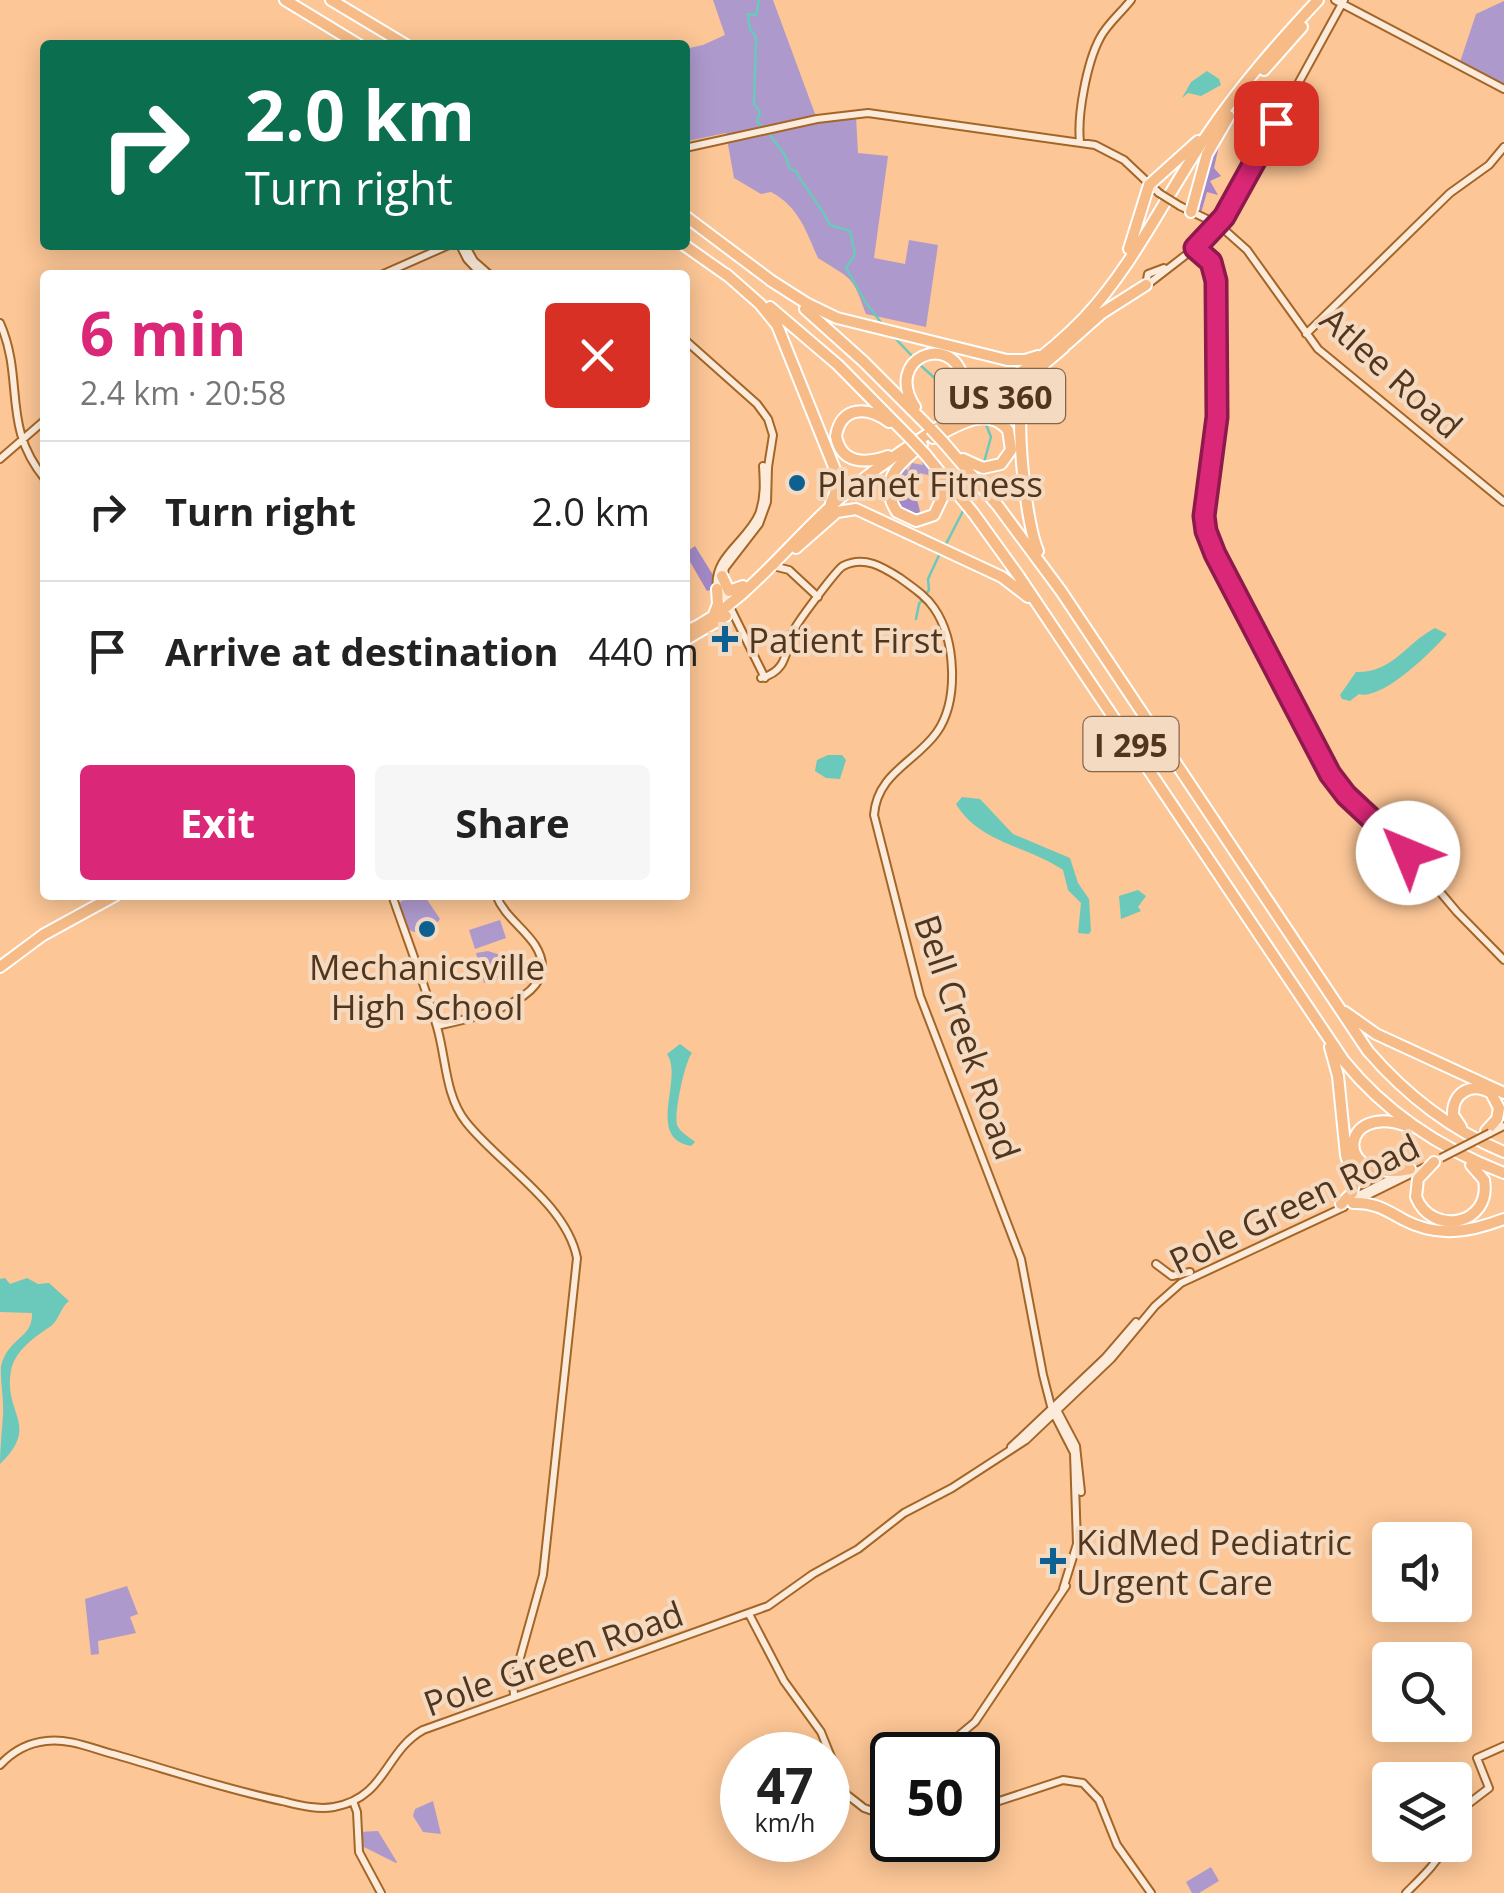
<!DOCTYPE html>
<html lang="en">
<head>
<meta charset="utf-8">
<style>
	:root { --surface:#fff; --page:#f6f6f6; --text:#222; --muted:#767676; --line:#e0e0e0; --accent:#db2777 }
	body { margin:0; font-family:"Open Sans",sans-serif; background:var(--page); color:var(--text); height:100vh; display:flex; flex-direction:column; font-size:38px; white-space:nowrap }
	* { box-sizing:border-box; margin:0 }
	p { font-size:32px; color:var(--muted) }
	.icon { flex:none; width:55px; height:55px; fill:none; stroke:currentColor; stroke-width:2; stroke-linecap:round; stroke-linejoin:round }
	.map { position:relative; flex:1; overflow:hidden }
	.panel { position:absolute; left:40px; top:270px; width:650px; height:630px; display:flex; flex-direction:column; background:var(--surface); border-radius:10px; box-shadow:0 5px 25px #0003 }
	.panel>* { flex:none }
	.hud { position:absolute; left:40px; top:40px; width:650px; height:210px; border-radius:10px; box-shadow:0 5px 25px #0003; background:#0b6e4f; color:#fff; overflow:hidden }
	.buttons { position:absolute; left:1372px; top:1522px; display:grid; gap:20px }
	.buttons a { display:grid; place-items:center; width:100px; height:100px; border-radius:10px; background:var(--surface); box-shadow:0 5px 25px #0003; font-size:50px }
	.speed { position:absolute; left:720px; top:1732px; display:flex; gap:20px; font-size:50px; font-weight:700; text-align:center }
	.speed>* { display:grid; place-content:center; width:130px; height:130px; border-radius:50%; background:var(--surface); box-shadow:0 5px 25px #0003; line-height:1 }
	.speed small { font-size:25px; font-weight:400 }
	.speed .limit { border:5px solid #111; border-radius:15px; background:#fff; color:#111 }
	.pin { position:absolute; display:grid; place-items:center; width:85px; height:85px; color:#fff; margin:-42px; border-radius:20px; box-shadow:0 5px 15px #0006 }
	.me { position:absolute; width:110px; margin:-55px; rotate:315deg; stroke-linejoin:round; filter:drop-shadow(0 0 8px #0008) }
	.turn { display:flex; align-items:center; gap:35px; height:210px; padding:0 40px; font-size:45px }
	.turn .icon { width:130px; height:130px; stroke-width:2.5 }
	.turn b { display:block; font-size:70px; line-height:85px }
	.round { display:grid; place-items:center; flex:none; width:105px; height:105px; border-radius:10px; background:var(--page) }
	.head { display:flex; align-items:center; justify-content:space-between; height:170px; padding:0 40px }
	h1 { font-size:60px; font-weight:700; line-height:75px; color:var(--accent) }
	.button { display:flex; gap:20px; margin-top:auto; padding:20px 40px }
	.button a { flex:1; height:115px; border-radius:10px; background:var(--accent); color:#fff; font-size:40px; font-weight:700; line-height:115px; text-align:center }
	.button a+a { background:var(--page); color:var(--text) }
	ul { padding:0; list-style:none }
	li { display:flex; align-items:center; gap:30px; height:140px; padding:0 40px; border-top:2px solid var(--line) }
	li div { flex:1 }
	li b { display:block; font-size:38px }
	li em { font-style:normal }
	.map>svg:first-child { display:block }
	.green { fill:#ae99cc }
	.forest { fill:#a389c7 }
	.water { fill:#6ac9bb }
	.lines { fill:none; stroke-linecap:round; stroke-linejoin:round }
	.stream { stroke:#6ac9bb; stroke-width:2.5 }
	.secondary-casing { stroke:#a36627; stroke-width:10 }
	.highway-casing { stroke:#fff; stroke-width:14 }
	.secondary { stroke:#fcebdb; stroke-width:6 }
	.highway { stroke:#f6bb87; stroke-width:10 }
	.secondary-bridge-casing { stroke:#a36627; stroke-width:10; stroke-linecap:butt }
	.highway-bridge-casing { stroke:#fff; stroke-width:14; stroke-linecap:butt }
	.secondary-bridge { stroke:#fcebdb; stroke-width:6 }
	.highway-bridge { stroke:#f6bb87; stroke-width:10 }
	.route-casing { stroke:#8e194d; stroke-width:25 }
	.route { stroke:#db2777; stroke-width:18 }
	.poi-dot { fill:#0f6092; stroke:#f5dac2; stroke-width:4 }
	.labels { text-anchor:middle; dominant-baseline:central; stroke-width:8; stroke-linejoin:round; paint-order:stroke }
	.shield { fill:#f5dac2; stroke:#82674e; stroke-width:2.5 }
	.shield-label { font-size:32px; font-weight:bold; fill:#51361d }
	.street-label { font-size:35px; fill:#51361d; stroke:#f5dac2 }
	.poi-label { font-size:35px; fill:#51361d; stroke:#f5dac2; text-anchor:start }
</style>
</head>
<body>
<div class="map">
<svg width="1504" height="1893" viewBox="0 0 1504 1893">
	<rect width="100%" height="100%" fill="#fcc696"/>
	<path class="green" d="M 713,0 L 773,0 L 818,122 L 856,117 L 858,153 L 888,156 L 874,258 L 905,264 L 909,240 L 938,245 L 926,327 L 866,314 C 852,274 852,280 818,258 C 806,231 799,207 771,192 L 761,194 L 734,178 L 726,133 L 688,141 L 685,136 L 685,49 L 703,45 L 725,35 Z
		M 1504,1 L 1504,87 L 1459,65 L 1476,14 Z
		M 921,459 L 934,476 L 940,498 L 930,512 L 935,494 L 928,475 L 920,473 L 912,481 L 916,496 L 904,484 L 894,481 L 904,466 L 908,471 L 912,463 L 923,465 Z
		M 424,895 L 440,919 L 436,924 L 414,932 L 407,929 L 399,907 L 401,901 Z
		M 500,920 L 506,938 L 475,949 L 469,930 Z
		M 488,951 L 507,957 L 512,973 L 484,983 L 476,953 Z
		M 127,1586 L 138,1614 L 130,1617 L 136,1633 L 98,1641 L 99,1654 L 91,1655 L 85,1599 Z
		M 433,1801 L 441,1834 L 423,1832 L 413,1816 L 415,1809 Z
		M 378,1831 L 397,1862 L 396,1863 L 360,1845 L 358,1832 Z
		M 1211,1867 L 1219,1881 L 1199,1893 L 1192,1893 L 1186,1882 Z"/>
	<path class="forest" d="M 1220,141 L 1214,168 L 1221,176 L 1210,181 L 1218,195 L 1207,192 L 1201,213 C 1193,193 1205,161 1220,141 Z
		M 894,481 C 914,484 919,501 921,519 L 905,516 L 894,501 Z
		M 695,546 L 713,575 L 713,589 L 707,591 L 685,553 Z"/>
	<path class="water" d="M 1207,71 L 1219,79 L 1221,85 L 1201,96 L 1188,93 L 1182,98 L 1191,82 Z
		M 1435,628 L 1447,634 C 1431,653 1381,701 1359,694 L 1350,701 L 1342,699 L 1340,695 L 1356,672 C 1393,673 1406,643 1435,628 Z
		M 828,755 L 842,755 L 846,760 L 840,779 L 826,778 L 815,771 L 817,760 Z
		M 962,797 L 980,799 L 1013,834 L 1070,858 L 1078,883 L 1089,899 L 1091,931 L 1089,934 L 1078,933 L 1081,903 L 1068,890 L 1063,870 C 1028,846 979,843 956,804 Z
		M 1138,890 L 1146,896 L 1138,907 L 1141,911 L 1121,919 L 1119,896 Z
		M 680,1044 L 692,1053 C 685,1061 674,1112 677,1125 C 680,1132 689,1137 695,1142 L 691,1146 C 645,1138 684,1079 667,1054 Z
		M 5,1278 L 10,1284 L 27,1278 L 38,1284 L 49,1283 L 69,1301 C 60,1308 59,1320 51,1326 C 36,1336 14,1351 11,1371 C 3,1415 41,1424 0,1464 C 0,1447 2,1431 3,1415 C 4,1398 0,1382 1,1366 C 9,1336 33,1339 32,1313 L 0,1312 L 0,1279 Z"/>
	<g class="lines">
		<path class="stream" d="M 759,0 L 756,15 L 748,14 L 750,29 L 756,37 L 754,104 L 760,112 L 757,121 L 763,128
			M 769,134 L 785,155 L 790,169 L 796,171 C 805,189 820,204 830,225 L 850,231 L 855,254 L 846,268 L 866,303 L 883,325
			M 892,335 L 914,358
			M 919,364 L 958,399
			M 983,466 L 991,437 L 985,422
			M 970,503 L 977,488
			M 945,546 L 964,509
			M 916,619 L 919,604 L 929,590 L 928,579 L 940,553"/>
		<defs>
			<path id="secondary" d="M 1335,0 L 1504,89
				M 1080,142 C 1077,115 1087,62 1100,38 C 1107,24 1121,13 1131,0
				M 685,148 L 817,119 L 868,113 L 1095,145 L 1124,160 L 1159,193
				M 1180,206 L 1219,225 L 1247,250 L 1318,349 L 1504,502
				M 460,245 L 467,259 L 482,275
				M 465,245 L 474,261 L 490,275
				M 1195,248 L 1211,262 L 1216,281 L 1217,417 L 1204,516 L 1211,545 L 1334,780 L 1393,836 L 1457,912 L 1504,960
				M 381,275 L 449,245
				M 1146,285 L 1148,274 L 1164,268
				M 1147,285 L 1200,244 L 1225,217 L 1344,0
				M 0,323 C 25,380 1,426 45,479
				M 1306,334 L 1450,193 L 1489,165 L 1504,147
				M 685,340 L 757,404 L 768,419 L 773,435 L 768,467 L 767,502 L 759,524 L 725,568 L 722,583 L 727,601 L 765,678
				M 0,459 L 45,420
				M 777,567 L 789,570 L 818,597
				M 717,589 C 712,557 748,541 759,514 C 765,498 764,482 763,466
				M 761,678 C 787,671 785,653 793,632 C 795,625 837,569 843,566 C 864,555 883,567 900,578 C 912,587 925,595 934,608 C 956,640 959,700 937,732 C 916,762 877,773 874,815 L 920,996 L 1021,1259 L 1043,1375 L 1052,1410 L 1074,1453 L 1077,1544 L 1063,1589
				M 392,895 C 407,939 424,982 437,1027 C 446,1057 445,1096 466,1122 C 499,1164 566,1203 577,1258 L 543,1575 L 513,1683 L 514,1695
				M 437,1026 C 472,1018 569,999 535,945 C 523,927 504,916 496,895
				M 1490,1133 L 1504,1126
				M 1353,1198 L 1404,1172
				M 1356,1201 L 1425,1167
				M 1156,1264 L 1172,1276 L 1190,1272
				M 1057,1410 L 1076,1446 L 1081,1492
				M 1011,1447 L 1105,1358 L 1136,1322
				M 749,1614 L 784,1681 L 821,1732 L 846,1794 L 864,1808 L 892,1818
				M 920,1755 L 951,1742 L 975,1722 L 1066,1586
				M 0,1765 C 13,1751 27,1743 46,1741 C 68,1738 91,1748 113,1754 C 169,1770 224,1789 282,1801 C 299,1805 316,1810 334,1807 C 386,1798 385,1751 423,1730 L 768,1606 L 813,1574 L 858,1549 L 904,1513 L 952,1488 L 1026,1440 L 1111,1359 L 1155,1306 L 1181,1283 L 1344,1207
				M 353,1801 L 357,1812 L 359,1852 L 381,1893
				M 978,1808 L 1063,1780 L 1083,1783 L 1099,1800 L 1117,1845 L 1151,1893
				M 875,1813 L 881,1795 L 892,1779
				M 1455,1814 L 1489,1788 L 1477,1758 L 1504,1746
				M 1406,1893 C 1418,1881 1441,1860 1444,1845"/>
			<path id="highway" d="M 285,0 L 359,45
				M 331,0 L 406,45
				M 1264,70 L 1302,27
				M 1191,212 L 1207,154 L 1229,116
				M 685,216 L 773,282
				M 684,245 L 728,276
				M 1129,249 L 1149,185 L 1198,141
				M 726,274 L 760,304 L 777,325 L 836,472 L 838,486 L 831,503
				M 770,280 L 806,303 L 837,318 L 1007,360 L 1025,360 L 1038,356
				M 770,307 L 838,365 L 910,438
				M 805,309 L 863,361 L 931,429
				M 1067,344 L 1102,313 L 1146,285
				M 915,407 C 883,358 951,331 963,378 C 967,392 962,404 953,415
				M 933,438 C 957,426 986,405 1008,430 L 1011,450 L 1001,464 L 983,468 L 963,459
				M 944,443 L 998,506 L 1061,591 L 1368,1051 C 1406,1095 1451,1130 1504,1152
				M 922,445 C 899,463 877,482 897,512 L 916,521 L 934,515 L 943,496 L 937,475
				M 925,454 L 974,514 L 1018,575 L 1344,1061 C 1387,1114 1441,1149 1504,1173
				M 888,456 C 865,464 841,464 836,436 C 841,406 867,406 889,422
				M 796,548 L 837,512 L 856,509 L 1002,577 L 1028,597
				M 1038,551 C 1026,525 1013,411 1025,387 C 1033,371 1051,359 1064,347
				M 722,576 L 729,591 L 743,586
				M 713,617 L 718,604 L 717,589
				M 685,632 C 744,606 791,540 840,498 C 917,431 1013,392 1084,318 C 1134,265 1166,195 1207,135 C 1240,86 1278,43 1318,0
				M 685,640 L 726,616
				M 0,967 L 43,935 L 116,895
				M 1345,1012 L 1376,1034 L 1504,1093
				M 1330,1047 L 1338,1076 L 1346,1155 L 1354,1183 L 1352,1193 L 1341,1204
				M 1407,1126 C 1339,1101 1331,1185 1410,1169
				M 1461,1127 L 1453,1115 C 1452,1092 1472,1082 1491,1093 L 1499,1108 L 1497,1119 L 1486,1131
				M 1434,1162 L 1418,1179 L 1416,1197 C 1432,1237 1492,1225 1484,1180 L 1471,1165
				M 1353,1203 C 1374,1202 1386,1210 1404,1220 C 1438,1238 1470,1232 1504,1219"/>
		</defs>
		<use href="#secondary" class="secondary-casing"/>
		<use href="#highway" class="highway-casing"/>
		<use href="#secondary" class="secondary"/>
		<use href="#highway" class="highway"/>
		<defs>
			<path id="secondary-bridge" d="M 1159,193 L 1180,206
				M 1441,1158 L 1490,1133"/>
			<path id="highway-bridge" d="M 931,429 L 944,443
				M 910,438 L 925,454"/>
		</defs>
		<use href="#secondary-bridge" class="secondary-bridge-casing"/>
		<use href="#highway-bridge" class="highway-bridge-casing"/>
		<use href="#secondary-bridge" class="secondary-bridge"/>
		<use href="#highway-bridge" class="highway-bridge"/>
	</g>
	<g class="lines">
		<defs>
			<path id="route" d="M 1276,123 L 1224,217 L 1195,248 L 1211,262 L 1216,281 L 1217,417 L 1204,516 L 1206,531 L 1215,554 L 1330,774 L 1346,795 L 1408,853"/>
		</defs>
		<use href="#route" class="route-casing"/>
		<use href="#route" class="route"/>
	</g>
	<g class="poi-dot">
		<circle cx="797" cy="483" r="10"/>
		<path d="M720 624h10v10h10v10h-10v10h-10v-10h-10v-10h10z"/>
		<circle cx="427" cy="929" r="10"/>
		<path d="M1048 1546h10v10h10v10h-10v10h-10v-10h-10v-10h10z"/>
	</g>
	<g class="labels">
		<g class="shield">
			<rect x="935" y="369" width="130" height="54" rx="8"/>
			<rect x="1083.5" y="717" width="95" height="54" rx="8"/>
		</g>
		<g class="shield-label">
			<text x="1000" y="396">US 360</text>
			<text x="1131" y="744">I 295</text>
		</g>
		<g class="street-label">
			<text transform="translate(1392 372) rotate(42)">Atlee Road</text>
			<text transform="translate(968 1037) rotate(71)">Bell Creek Road</text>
			<text transform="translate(1294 1203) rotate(-26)">Pole Green Road</text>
			<text transform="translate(553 1658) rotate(-20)">Pole Green Road</text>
		</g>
		<g class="poi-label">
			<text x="817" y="483">Planet Fitness</text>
			<text x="748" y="639">Patient First</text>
			<text x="427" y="966" text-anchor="middle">Mechanicsville<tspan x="427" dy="40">High School</tspan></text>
			<text x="1076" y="1541">KidMed Pediatric<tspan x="1076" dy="40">Urgent Care</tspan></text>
		</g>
	</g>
</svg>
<div class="buttons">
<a><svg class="icon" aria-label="sound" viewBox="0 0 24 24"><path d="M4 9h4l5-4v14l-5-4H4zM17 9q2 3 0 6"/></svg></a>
<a><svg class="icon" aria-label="search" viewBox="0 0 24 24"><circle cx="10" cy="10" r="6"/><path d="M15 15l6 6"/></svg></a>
<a><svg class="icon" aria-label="layers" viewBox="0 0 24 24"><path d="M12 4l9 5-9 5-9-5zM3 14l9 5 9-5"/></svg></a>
</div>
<div class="speed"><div>47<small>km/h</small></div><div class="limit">50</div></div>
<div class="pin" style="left:1276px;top:123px;background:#d93025"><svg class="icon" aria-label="arrive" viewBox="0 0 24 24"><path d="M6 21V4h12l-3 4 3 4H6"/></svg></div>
<svg class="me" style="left:1408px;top:853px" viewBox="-20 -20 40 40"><circle r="19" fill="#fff"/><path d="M0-13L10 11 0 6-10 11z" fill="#db2777"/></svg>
<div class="hud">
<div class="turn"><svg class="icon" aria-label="right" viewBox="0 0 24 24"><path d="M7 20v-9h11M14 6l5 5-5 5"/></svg><div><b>2.0 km</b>Turn right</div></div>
</div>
<section class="panel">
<div class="head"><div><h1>6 min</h1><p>2.4 km · 20:58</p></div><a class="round" style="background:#d93025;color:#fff"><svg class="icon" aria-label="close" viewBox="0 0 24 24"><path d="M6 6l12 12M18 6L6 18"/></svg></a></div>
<ul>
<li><svg class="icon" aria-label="right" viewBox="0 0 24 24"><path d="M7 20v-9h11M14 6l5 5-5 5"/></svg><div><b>Turn right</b></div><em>2.0 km</em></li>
<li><svg class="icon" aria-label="arrive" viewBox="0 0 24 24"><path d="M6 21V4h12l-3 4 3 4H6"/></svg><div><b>Arrive at destination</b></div><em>440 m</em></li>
</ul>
<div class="button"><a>Exit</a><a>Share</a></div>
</section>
</div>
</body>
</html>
